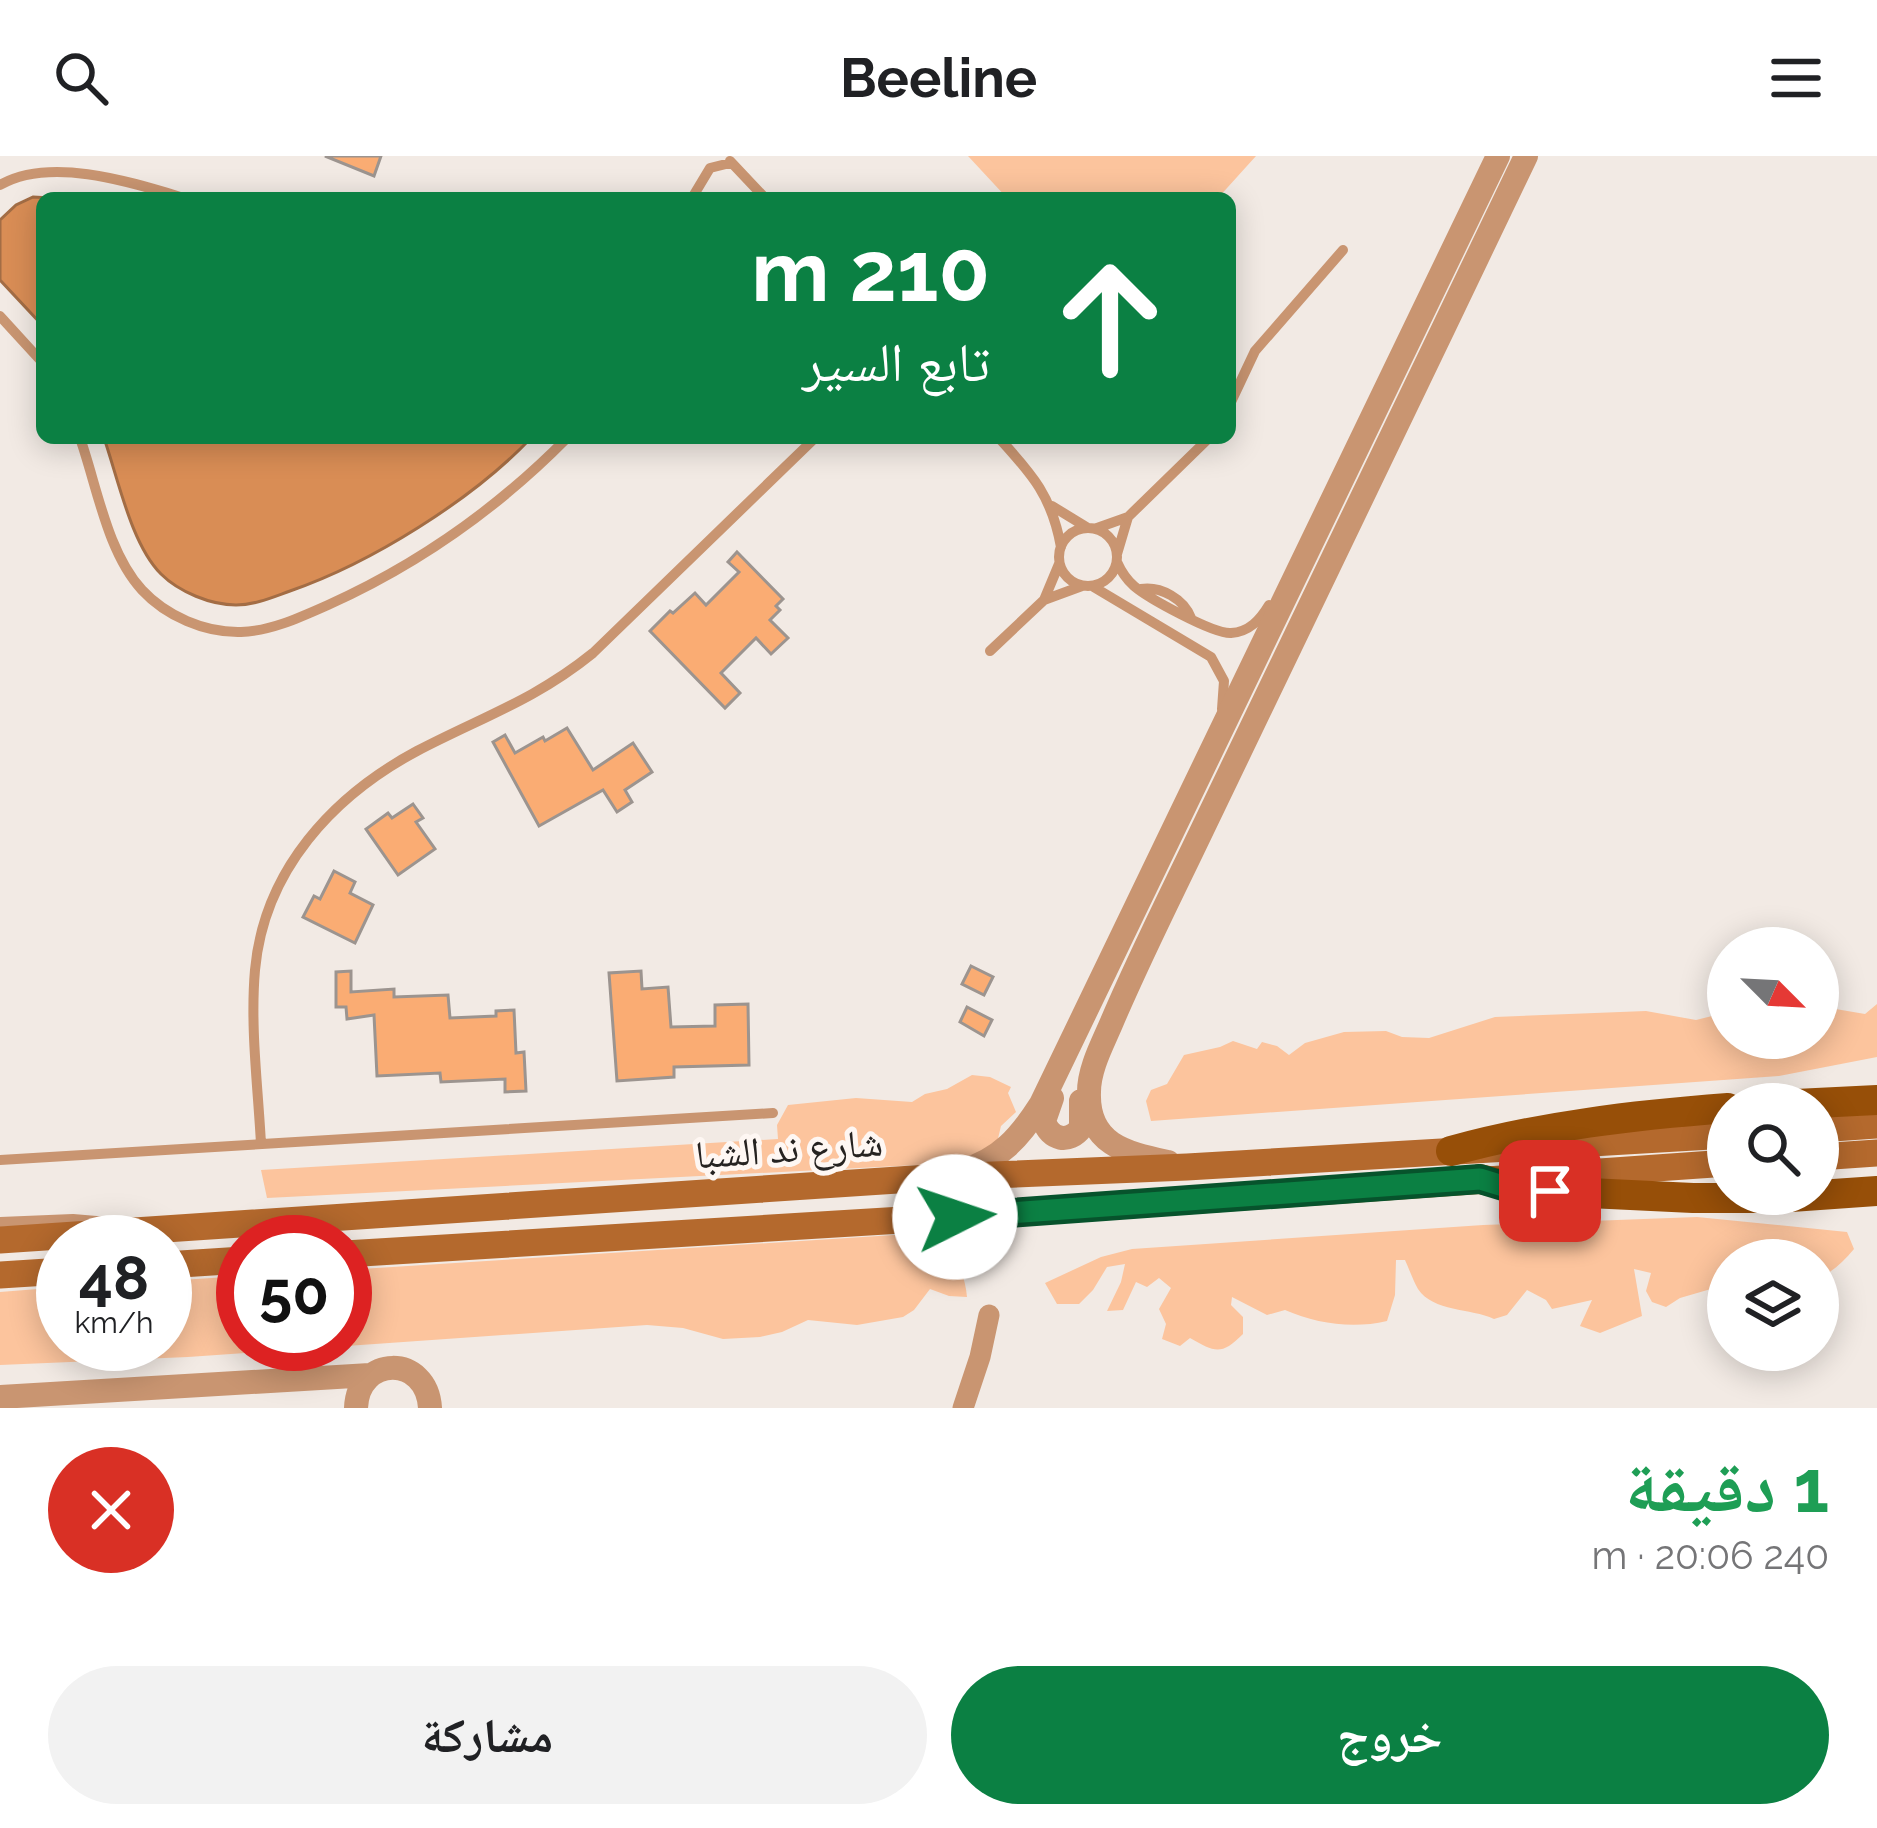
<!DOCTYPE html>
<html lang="ar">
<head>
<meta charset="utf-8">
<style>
	:root { --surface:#fff; --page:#f2f2f2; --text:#202124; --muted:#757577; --accent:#0b8043 }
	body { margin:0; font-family:Raleway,"Noto Naskh Arabic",sans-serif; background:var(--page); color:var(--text); direction:rtl; height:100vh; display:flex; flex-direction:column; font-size:45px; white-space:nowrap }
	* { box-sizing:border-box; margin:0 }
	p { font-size:39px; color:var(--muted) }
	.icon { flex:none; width:66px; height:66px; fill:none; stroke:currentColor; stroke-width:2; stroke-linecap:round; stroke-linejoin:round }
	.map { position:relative; height:1252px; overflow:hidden; direction:ltr }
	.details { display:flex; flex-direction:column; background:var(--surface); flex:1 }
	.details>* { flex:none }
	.guide { position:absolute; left:36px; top:36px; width:1200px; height:252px; border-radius:18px; box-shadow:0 6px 30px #0003; direction:rtl; background:#0b8043; color:#fff; overflow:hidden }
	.needle { width:78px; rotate:114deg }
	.buttons { position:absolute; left:1707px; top:771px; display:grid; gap:24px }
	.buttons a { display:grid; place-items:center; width:132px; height:132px; border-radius:50%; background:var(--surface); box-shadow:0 6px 30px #0003; font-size:60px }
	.speed { position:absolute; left:36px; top:1059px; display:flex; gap:24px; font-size:60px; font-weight:700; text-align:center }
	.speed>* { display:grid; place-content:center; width:156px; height:156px; border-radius:50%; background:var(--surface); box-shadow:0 6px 30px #0003; line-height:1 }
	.speed small { font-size:30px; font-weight:400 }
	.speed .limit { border:18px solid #d22; background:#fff; color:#111 }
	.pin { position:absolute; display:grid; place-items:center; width:102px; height:102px; color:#fff; margin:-51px; border-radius:24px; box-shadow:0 6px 18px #0006 }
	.me { position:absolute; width:132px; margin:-66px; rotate:86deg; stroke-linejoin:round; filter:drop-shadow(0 0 9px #0008) }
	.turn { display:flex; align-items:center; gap:42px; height:252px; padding:0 48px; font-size:54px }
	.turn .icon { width:156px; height:156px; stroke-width:2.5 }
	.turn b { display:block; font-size:84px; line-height:102px }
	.round { display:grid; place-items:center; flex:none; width:126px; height:126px; border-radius:63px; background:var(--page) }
	.headline { display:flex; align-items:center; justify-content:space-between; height:204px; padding:0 48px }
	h1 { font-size:72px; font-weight:700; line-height:90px; color:#1e9e55 }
	.primary-button { display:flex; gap:24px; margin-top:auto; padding:24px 48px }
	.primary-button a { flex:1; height:138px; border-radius:72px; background:var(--accent); color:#fff; font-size:48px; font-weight:700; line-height:138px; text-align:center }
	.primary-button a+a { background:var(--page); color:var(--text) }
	header { display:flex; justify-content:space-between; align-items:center; height:156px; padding:0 48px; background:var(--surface); font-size:54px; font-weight:700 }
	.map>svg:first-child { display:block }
	.green { fill:#fcc49d }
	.water { fill:#d98d55; stroke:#a36d45; stroke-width:3 }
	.building { fill:#faac73; stroke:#9c948f; stroke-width:3 }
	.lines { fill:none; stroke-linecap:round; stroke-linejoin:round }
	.service { stroke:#c99571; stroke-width:10 }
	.minor { stroke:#c99571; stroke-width:21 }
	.tertiary { stroke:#c99571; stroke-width:24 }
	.secondary { stroke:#b4692d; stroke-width:27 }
	.primary { stroke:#974f08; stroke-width:30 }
	.route-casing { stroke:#07532c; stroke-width:30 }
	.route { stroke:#0b8043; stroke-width:21 }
	.labels { text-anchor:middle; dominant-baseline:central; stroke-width:10; stroke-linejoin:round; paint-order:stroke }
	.street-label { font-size:39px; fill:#262321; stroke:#fef7f3 }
</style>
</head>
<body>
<header><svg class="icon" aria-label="menu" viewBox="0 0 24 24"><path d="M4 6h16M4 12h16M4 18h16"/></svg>Beeline<svg class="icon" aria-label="search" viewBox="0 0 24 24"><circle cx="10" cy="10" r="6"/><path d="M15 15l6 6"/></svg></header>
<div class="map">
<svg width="1877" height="1252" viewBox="0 0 1877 1252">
	<rect width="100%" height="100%" fill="#f2eae4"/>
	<path class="green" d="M 968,0 L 1256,0 L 1218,42 L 1007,42 Z
		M 1877,848 L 1877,901 L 1779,920 L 1151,965 L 1146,945 L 1151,934 L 1167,928 L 1184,899 L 1220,891 L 1233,885 L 1257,893 L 1262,886 L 1277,890 L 1289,899 L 1305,887 L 1344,876 L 1386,875 L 1402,881 L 1429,882 L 1495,861 L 1646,855 L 1696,864 L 1728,856 L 1728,882 L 1818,882 L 1818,850 L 1865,858 Z
		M 972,919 L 990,921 L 1011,931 L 1008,937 L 1016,956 L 1001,970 L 996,991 L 957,1007 L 267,1042 L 261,1014 L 778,983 L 777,969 L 788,949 L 856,942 L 912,946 L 925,938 L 947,933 Z
		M 1697,1061 L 1847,1076 L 1854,1093 C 1843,1106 1833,1116 1818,1122 L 1818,1104 L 1728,1104 L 1728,1128 L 1680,1142 L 1666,1151 L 1652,1146 L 1646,1135 L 1651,1117 L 1634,1113 L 1642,1160 L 1600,1177 L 1580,1170 L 1592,1144 L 1552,1153 L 1546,1144 L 1527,1134 L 1507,1159 L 1494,1163 C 1471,1152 1433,1156 1418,1133 C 1413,1124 1409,1113 1405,1104 L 1396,1104 L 1395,1139 L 1387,1165 C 1353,1173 1317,1168 1285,1154 L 1267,1159 L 1232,1141 L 1231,1149 L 1243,1161 L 1243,1178 C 1221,1200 1215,1196 1190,1182 L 1180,1190 L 1162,1183 L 1166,1168 L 1159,1153 L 1171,1132 L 1159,1122 L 1147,1131 L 1136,1126 L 1123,1154 L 1107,1155 L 1121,1126 L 1125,1108 L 1107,1111 L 1093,1134 L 1079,1148 L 1057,1148 L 1045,1127 L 1101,1101 L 1132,1093 L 1483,1069 Z
		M 956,1075 C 961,1086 957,1091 959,1103 C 961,1116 966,1127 967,1141 L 949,1140 L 930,1133 L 914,1154 L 903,1161 L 857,1169 L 808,1164 L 782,1176 L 760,1181 L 723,1183 L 683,1172 L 647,1169 L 188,1201 L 0,1209 L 0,1136 L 63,1131 L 63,1188 L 165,1188 L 165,1125 L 243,1120 L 243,1188 L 345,1188 L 345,1114 Z"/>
	<path class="water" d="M 33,41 L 51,42 L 42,42 L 42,169 L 0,124 L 0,64 L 16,49 Z
		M 104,282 L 531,282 C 472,344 371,407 290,435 C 273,441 255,449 236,449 C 211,449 179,436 161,418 C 131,388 118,322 104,282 Z"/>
	<path class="building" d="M 325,0 L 381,0 L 374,20 Z
		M 737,396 L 783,443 L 776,450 L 780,454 L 770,464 L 788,482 L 771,498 L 756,482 L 721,517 L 740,537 L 725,552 L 650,475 L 670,455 L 673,457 L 695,437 L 706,449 L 739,416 L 728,406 Z
		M 567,572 L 593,614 L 633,587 L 652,616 L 625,634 L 632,646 L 617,656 L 603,634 L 539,670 L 493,586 L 505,579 L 515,597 L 543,581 L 545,585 Z
		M 413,648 L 423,662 L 416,666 L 435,693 L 398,719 L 366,673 L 388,657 L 392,662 Z
		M 334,715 L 355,726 L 350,737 L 373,749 L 355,787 L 303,761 L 314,740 L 320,743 Z
		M 971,810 L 993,821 L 984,839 L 962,828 Z
		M 351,815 L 351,836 L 394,833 L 394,841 L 448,839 L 450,862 L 496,860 L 496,855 L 514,854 L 516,897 L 524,896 L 526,935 L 505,936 L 505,923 L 441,926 L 440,917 L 377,920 L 374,859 L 347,863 L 346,851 L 336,851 L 336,816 Z
		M 641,815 L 642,833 L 668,831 L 671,871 L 715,870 L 715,849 L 748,848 L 749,909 L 674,911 L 674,921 L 617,925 L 609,817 Z
		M 967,851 L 992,864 L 984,880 L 960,866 Z"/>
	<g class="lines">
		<path class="service" d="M 730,5 L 765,42
			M 0,29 C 50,0 131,26 184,42
			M 692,42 L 710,12 L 730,7
			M 0,160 L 42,206
			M 1230,248 L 1255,195 L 1343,94
			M 80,282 C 97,330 107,396 142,434 C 166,460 205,477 241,476 C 271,475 301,461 328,449 C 419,408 497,353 567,282
			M 999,282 C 1033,319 1052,341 1061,391
			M 1052,350 L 1088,372
			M 1097,372 L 1128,361 L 1209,282
			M1059 401a29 29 0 1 1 58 0a29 29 0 1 1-58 0Z
			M 1117,398 L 1128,361
			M 1117,406 C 1121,415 1126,423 1134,430 C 1148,442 1213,478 1231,477 C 1249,476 1260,464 1269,449
			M 1092,430 L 1211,501 L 1224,525 L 1222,553
			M 1141,433 C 1161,430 1184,443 1191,462
			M 1044,444 L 1059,408
			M 990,495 L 1044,444 L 1082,430
			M 261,988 C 258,931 250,871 255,814 C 264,714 333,640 417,595 C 482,561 535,544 593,497 L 815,282
			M 0,1004 L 773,957
			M 0,1066 L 73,1063 L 108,1066"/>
		<path class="minor" d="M 963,1252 L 980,1201 L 989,1159"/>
		<path class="tertiary" d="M 1052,942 L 1044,965 C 1050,984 1069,988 1081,972 L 1081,945
			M 1168,1006 C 1127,997 1087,989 1089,936 C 1089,913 1102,889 1111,868 C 1136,809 1164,753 1192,695 C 1303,464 1415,232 1526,0
			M 962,1015 C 1000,1004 1020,981 1041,948 L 1498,0
			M 0,1241 L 370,1219
			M 356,1252 C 358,1199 427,1198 430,1252"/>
		<path class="secondary" d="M 1818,973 L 1877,969
			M 1818,1001 L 1877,997
			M 0,1084 L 943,1021 L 1187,1011 L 1728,979
			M 345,1098 L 1001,1058 L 1728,1007
			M 165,1109 L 243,1104
			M 0,1119 L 63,1115"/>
		<path class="primary" d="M 1796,948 L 1877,944
			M 1451,995 C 1541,970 1635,959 1728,952
			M 1480,1023 L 1527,1034 L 1693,1042 L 1776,1042 L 1877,1035"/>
	</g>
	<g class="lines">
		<defs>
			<path id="route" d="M 955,1061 L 1480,1023 L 1503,1030 L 1550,1035"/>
		</defs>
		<use href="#route" class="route-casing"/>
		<use href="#route" class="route"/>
	</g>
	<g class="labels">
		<g class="street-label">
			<text transform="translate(789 992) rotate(-4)">شارع ند الشبا</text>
		</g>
	</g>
</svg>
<div class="buttons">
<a><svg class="needle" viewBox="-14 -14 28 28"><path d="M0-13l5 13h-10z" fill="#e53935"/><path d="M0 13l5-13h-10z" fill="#757577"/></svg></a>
<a><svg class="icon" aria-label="search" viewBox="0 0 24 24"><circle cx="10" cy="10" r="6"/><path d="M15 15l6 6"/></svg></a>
<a><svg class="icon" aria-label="layers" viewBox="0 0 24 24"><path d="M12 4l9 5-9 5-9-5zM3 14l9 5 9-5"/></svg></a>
</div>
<div class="speed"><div>48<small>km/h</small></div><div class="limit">50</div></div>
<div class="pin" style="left:1550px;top:1035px;background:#d93025"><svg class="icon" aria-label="arrive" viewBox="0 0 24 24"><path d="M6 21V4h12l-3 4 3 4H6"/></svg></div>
<svg class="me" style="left:955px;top:1061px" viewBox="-20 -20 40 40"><circle r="19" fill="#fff"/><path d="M0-13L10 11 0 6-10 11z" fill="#0b8043"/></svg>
<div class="guide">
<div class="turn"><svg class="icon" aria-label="ahead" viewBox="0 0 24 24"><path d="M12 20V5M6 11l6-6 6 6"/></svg><div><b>210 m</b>تابع السير</div></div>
</div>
</div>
<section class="details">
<div class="headline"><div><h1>1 دقيقة</h1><p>240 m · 20:06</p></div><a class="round" style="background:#d93025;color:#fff"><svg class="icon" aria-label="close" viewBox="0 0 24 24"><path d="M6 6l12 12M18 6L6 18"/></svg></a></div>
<div class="primary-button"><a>خروج</a><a>مشاركة</a></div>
</section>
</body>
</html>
